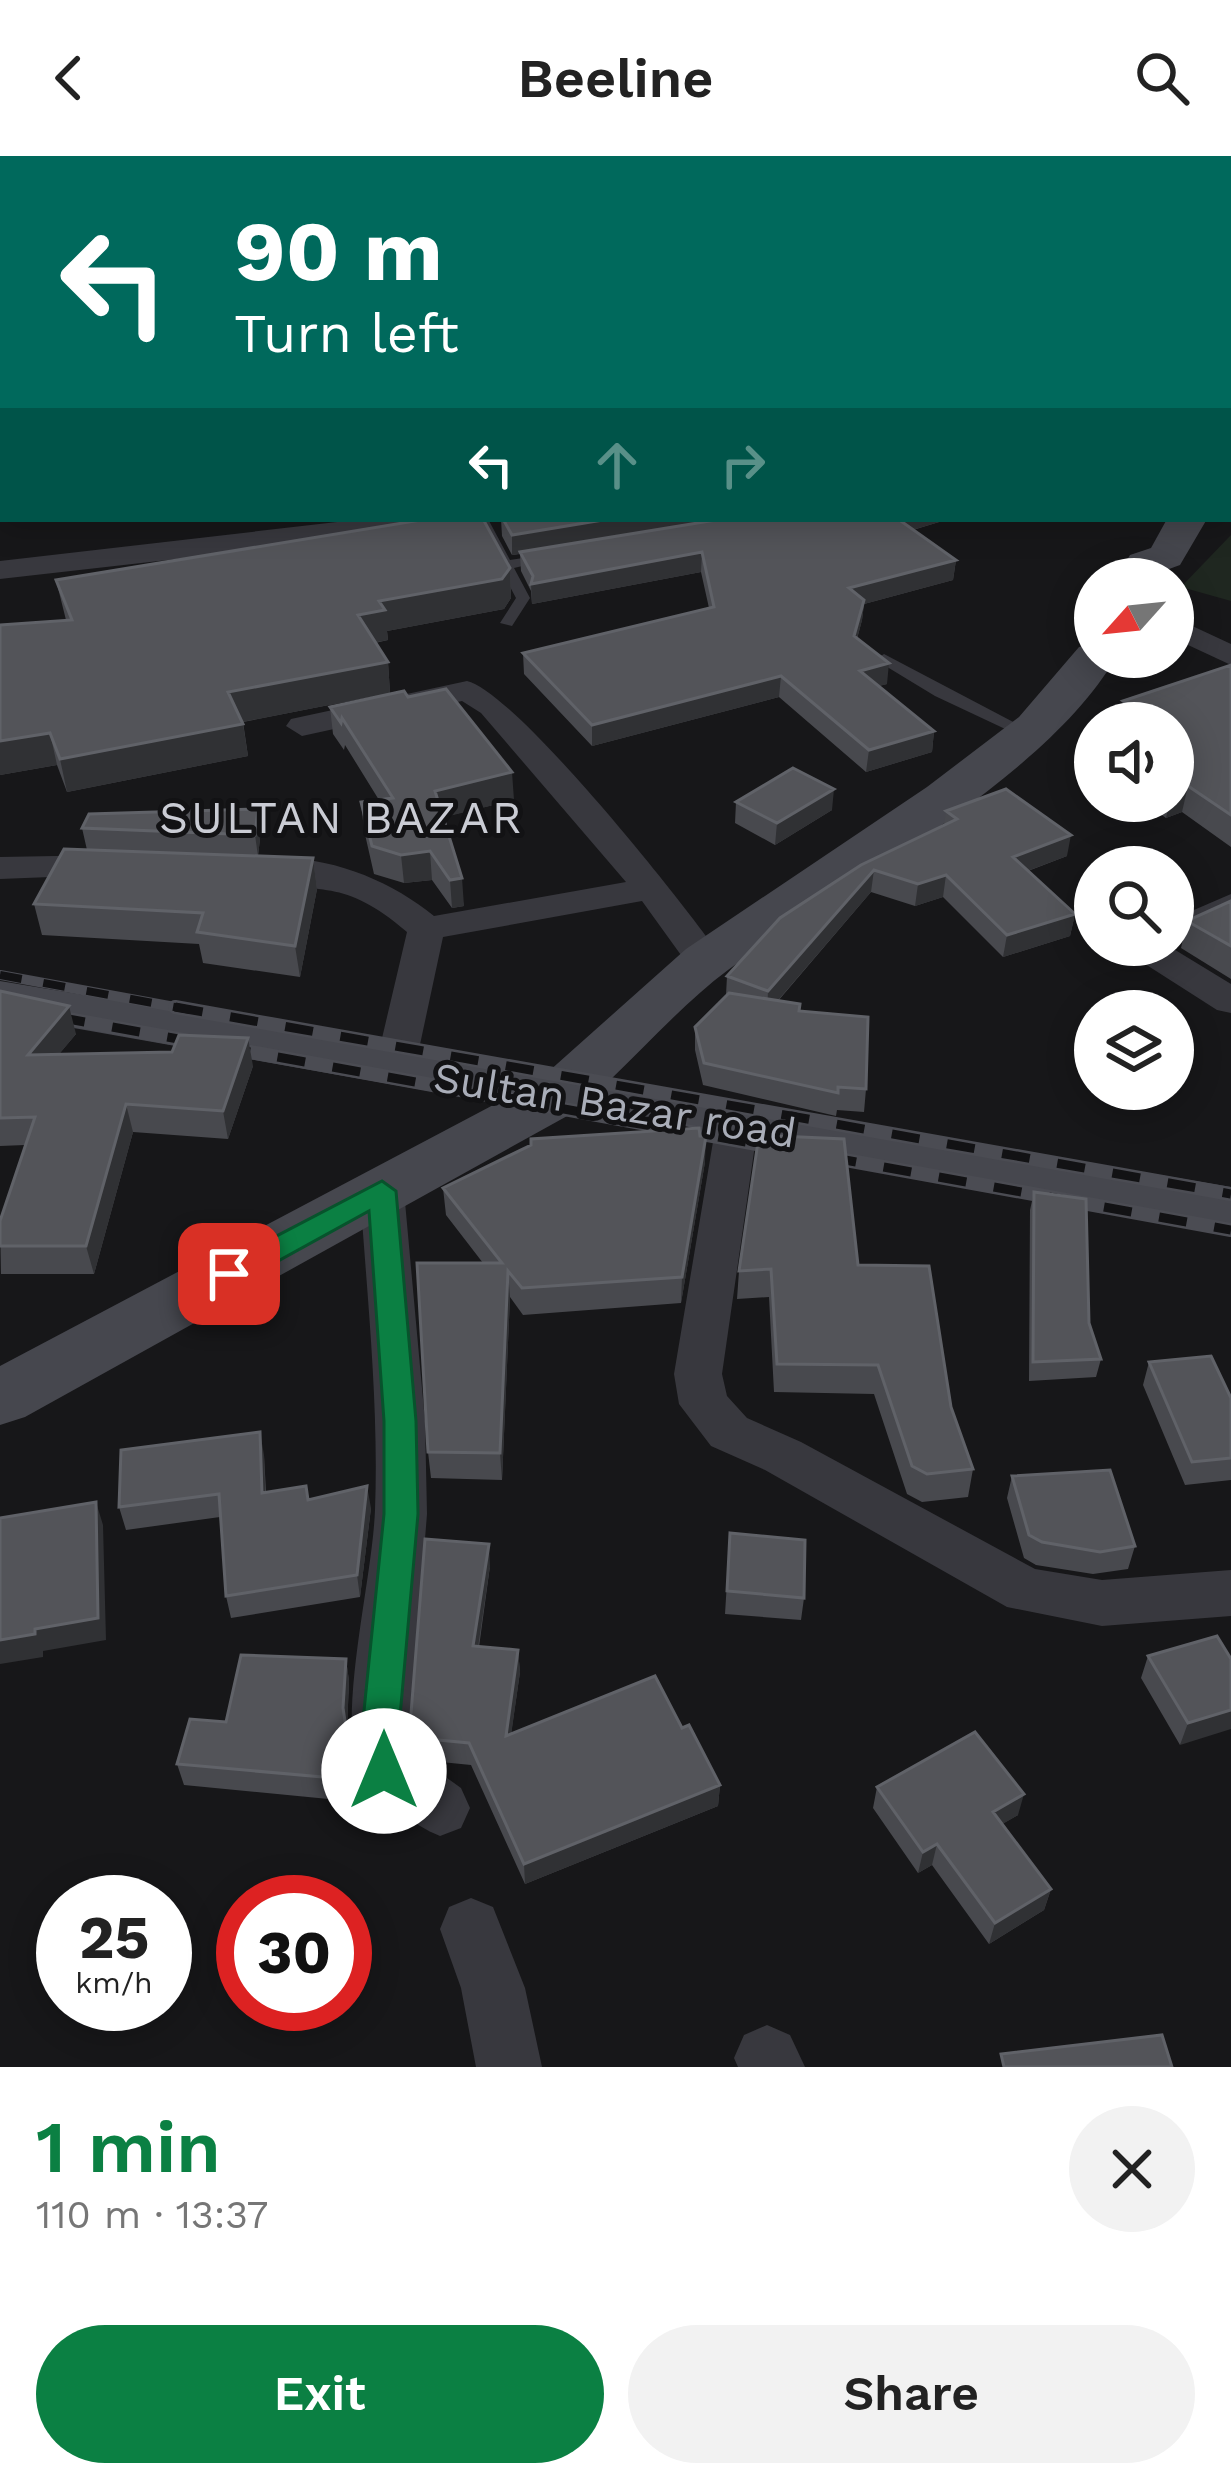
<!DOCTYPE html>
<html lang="en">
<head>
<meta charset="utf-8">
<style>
	:root { --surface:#fff; --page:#f2f2f2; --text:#222; --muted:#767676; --accent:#0b8043 }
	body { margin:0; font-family:"Work Sans",sans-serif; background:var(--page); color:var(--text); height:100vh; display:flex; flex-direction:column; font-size:45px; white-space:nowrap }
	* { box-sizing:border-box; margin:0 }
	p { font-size:39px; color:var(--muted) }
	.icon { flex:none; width:66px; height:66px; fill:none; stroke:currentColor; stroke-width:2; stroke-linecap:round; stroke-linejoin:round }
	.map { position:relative; height:1911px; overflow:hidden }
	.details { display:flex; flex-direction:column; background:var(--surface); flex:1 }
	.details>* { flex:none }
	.guide { position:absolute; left:0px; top:0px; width:1233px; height:366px; box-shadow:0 6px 30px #0003; background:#00695c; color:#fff; overflow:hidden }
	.needle { width:78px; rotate:243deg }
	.tools { position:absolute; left:1074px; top:402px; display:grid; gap:24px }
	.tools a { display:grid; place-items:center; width:120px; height:120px; border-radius:50%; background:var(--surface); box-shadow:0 6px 30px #0003; font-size:60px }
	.speed { position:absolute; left:36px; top:1719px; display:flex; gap:24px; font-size:60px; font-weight:700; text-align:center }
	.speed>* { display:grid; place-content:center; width:156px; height:156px; border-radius:50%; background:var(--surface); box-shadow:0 6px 30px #0003; line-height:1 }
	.speed small { font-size:30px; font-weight:400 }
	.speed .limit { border:18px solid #d22; background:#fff; color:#111 }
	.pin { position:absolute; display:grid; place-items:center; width:102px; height:102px; color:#fff; margin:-51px; border-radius:24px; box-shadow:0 6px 18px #0006 }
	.me { position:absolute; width:132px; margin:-66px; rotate:0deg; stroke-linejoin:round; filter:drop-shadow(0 0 9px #0008) }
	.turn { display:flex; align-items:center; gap:42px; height:252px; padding:0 36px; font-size:54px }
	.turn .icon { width:156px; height:156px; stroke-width:2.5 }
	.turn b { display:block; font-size:84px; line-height:102px }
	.lanes { display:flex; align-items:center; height:114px; padding:0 36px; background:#0003; justify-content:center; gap:60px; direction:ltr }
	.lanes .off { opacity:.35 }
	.round { display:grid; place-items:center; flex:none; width:126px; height:126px; border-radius:63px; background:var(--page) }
	.overview { display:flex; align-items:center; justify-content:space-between; height:204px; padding:0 36px }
	h1 { font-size:72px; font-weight:600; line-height:90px; color:var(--accent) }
	.action { display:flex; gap:24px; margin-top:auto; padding:24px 36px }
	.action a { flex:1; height:138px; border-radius:72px; background:var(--accent); color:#fff; font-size:48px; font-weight:600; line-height:138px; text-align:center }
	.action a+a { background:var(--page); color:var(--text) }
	header { display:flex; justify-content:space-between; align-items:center; height:156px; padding:0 36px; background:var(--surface); font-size:54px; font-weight:600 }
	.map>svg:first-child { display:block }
	.green { fill:#1f2720 }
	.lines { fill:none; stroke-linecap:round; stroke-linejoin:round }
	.lane { fill:#38383e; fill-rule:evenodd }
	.street { fill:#38383e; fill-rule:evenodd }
	.secondary { fill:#46474e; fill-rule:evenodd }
	.primary { fill:#54555d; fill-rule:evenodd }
	.rail-far1-casing { stroke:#4b4c53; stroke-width:10 }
	.rail-casing { stroke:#4b4c53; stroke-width:14 }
	.rail-far1 { stroke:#121214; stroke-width:8; stroke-dasharray:22; stroke-linecap:butt }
	.rail { stroke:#121214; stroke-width:9; stroke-dasharray:28; stroke-linecap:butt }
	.wall { fill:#48494e }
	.shaded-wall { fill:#303134 }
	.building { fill:#535459; stroke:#606268; stroke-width:3 }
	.route { fill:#0b8043; stroke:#07532c; stroke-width:3 }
	.labels { text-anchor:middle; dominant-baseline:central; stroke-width:10; stroke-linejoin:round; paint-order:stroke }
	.street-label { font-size:42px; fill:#a9adb8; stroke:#121214 }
	.neighbourhood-label { font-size:45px; letter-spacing:3px; fill:#caccd4; stroke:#121214 }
</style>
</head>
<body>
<header><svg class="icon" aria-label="back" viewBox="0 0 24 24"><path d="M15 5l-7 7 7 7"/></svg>Beeline<svg class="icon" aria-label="search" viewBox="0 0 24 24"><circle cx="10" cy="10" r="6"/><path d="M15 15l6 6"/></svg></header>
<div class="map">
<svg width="1231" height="1911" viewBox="0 0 1231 1911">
	<rect width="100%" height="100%" fill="#171719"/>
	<path class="green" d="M 1231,379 L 1231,445 L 1181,431 Z"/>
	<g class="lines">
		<path class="lane" d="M 1230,223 L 1231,223 L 1231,231 L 1230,231 Z
			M 474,363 L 488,363 L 510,404 L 549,398 L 556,402 L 514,412 L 530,442 L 512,470 L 500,467 L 516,442 Z
			M 884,498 L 1034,577 L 1026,582 L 1020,580 L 935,540 L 879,506 L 876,503 Z"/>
		<path class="street" d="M 154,0 L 155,3 L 136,1 L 136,0 Z
			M 363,363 L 429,363 L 415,371 L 309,388 L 0,423 L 0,405 Z
			M 1173,461 L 1231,488 L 1231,509 L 1173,482 Z
			M 467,525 C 517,537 689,753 724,805 L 719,813 L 691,813 L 642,745 L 443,781 L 415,912 L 409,921 L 395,925 L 381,921 L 375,912 L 407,776 C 339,718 320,741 246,723 L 241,715 L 246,707 C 310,691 385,720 434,760 L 626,726 L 481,557 L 462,545 L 302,580 L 286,570 L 291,563 Z
			M 113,699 L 126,702 L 131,710 L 126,718 L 0,723 L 0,701 Z
			M 1231,738 L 1231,763 L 1173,788 L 1173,763 Z
			M 1126,789 L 1167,789 L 1231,828 L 1231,857 L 1217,854 L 1131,799 Z
			M 737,954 L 752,958 L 758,968 L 722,1218 L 727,1240 L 747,1262 L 801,1286 L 1035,1413 L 1102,1424 L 1231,1414 L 1231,1460 L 1102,1470 L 1007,1451 L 765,1314 L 711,1290 L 679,1248 L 674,1218 L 716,968 L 722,958 Z
			M 382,1020 L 398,1024 L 404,1035 L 425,1265 L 427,1358 L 408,1594 L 461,1632 L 470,1652 L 461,1672 L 440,1680 C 412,1669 391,1647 363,1634 C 333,1567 372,1432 375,1354 C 379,1248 367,1141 360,1035 L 366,1024 Z
			M 471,1742 L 493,1751 L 525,1832 L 542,1911 L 476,1911 L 461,1832 L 440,1773 L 449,1751 Z
			M 767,1869 L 790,1879 L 805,1911 L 738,1911 L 734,1902 L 744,1879 Z"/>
		<path class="secondary" d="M 1167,363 L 1207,363 L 1180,409 L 1161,416 L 1158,423 L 1116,423 L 1130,399 L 1151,392 Z
			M 1095,487 L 1095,501 L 1116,501 C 1046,623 843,728 728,814 C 685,846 647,889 608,926 L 1231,1031 L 1231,1075 L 569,959 L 25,1261 L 0,1269 L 0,1210 L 497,947 L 0,859 L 0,825 L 548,916 L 686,793 L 927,631 L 1019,561 L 1079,491 Z"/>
		<path class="primary" d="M 1230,275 L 1231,275 L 1231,300 L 1230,300 Z
			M 1230,336 L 1231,336 L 1231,362 L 1230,362 Z"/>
		<defs>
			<path id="rail-far1" d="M 0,819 L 191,854
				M 0,851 L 18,854"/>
			<path id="rail" d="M 2,851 L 1231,1074
				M 175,851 L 1231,1038"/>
		</defs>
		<use href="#rail-far1" class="rail-far1-casing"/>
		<use href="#rail" class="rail-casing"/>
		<use href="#rail-far1" class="rail-far1"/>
		<use href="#rail" class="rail"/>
	</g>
	<path class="wall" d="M 501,363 L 949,363 L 913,374 L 956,404 L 953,424 L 864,448 L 862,464 L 857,483 L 887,528 L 878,530 L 934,575 L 932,596 L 866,616 L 779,541 L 592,590 L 524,518 L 523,497 L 709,452 L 701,416 L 532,448 L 531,435 L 521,415 L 520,398 L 512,399 L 502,380 Z
		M 510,412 L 511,442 L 504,453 L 387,475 L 388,484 L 375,487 L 388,506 L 390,537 L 243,566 L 248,600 L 67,636 L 57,609 L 0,619 L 66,464 L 56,424 Z
		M 1231,509 L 1231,691 L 1182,656 L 1166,662 L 1142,645 L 1173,645 L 1173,567 L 1119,567 L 1123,545 Z
		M 408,541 L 514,644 L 443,661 L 464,750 L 452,752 L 432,724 L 404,727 L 374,718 L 364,674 L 361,646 L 379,644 L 345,589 L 344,594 L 333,578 L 330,551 Z
		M 736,646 L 832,654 L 775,689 L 735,667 Z
		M 946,655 L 1067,700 L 1028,715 L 1075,758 L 1070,780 L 1003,801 L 943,741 L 915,750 L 871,736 L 778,845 L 799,856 L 866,933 L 864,956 L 837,954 L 836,960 L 703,929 L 695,894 L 695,871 L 726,839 L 727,820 L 780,762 L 944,669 Z
		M 82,672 L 261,674 L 258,700 L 87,694 Z
		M 313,702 L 317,733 L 300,821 L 203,807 L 199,788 L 42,779 L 34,748 Z
		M 1231,745 L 1231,823 L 1181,792 L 1187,765 Z
		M 0,835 L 76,878 L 59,898 L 253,910 L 228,983 L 133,976 L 94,1118 L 1,1118 L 0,1065 L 25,989 L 0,990 Z
		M 705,1006 L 681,1147 L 523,1159 L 510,1141 L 502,1324 L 431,1322 L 428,1296 L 483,1107 L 446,1059 L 443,1032 Z
		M 1034,1036 L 1089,1167 L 1101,1203 L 1096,1221 L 1029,1225 L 1030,1054 Z
		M 858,1109 L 951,1251 L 973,1313 L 968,1341 L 922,1346 L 907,1338 L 874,1238 L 774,1236 L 769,1141 L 737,1143 L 739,1115 Z
		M 1149,1206 L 1231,1242 L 1231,1324 L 1185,1329 L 1143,1229 Z
		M 264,1299 L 266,1336 L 306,1330 L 309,1344 L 371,1352 L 360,1441 L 231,1462 L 226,1440 L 220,1361 L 126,1374 L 119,1351 Z
		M 1012,1320 L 1135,1390 L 1128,1413 L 1093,1418 L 1036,1409 L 1024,1402 L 1007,1342 Z
		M 730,1377 L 804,1442 L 801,1464 L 725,1458 Z
		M 490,1410 L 479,1491 L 518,1494 L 520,1516 L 511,1578 L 682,1572 L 720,1629 L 718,1650 L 525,1728 L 471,1609 L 431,1605 L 413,1592 L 410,1570 Z
		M 1148,1500 L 1231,1503 L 1180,1589 L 1141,1522 Z
		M 346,1503 L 349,1525 L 347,1573 L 354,1619 L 349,1645 L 184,1629 L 177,1608 L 226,1566 Z
		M 877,1631 L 1018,1659 L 1002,1668 L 1051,1733 L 1044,1754 L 989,1788 L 932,1709 L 918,1717 L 873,1652 Z"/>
	<path class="shaded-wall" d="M 0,320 L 3,320 L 3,339 L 0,340 Z
		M 609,363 L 723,363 L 512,399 L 512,379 Z
		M 894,363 L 949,363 L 892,380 Z
		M 702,396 L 701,416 L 532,448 L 531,428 Z
		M 956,404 L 953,424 L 864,448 L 862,464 L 852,501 L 854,480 L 849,432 Z
		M 510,412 L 511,442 L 504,453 L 387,475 L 388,484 L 361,489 L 358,459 L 379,445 Z
		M 388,506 L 390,537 L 232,568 L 228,536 Z
		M 889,507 L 887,528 L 858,536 L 860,515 Z
		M 781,520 L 779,541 L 592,590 L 592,569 Z
		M 243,568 L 248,600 L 67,636 L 60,603 Z
		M 934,575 L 932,596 L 866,616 L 869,594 Z
		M 50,577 L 57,609 L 0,619 L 0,585 Z
		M 512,616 L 514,644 L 437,663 L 435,635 Z
		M 1188,630 L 1182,656 L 1166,662 L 1170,645 L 1173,645 L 1173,635 Z
		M 834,633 L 832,654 L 775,689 L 777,667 Z
		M 258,653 L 261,674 L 258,700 L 255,679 Z
		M 1071,679 L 1067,700 L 1009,722 L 1013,701 Z
		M 430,695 L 432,724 L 404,727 L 401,699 Z
		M 313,702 L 317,733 L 300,821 L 295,790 Z
		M 874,714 L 871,736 L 767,857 L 768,835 Z
		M 946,719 L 943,741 L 915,750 L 918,728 Z
		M 462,722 L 464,750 L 452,752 L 450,724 Z
		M 1075,758 L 1070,780 L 1003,801 L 1007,779 Z
		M 69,850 L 76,878 L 36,926 L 28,899 Z
		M 248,882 L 253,910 L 228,983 L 223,955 Z
		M 126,948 L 133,976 L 94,1118 L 86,1090 Z
		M 706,980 L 705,1006 L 681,1147 L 682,1121 Z
		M 508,1115 L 510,1141 L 502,1324 L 500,1297 Z
		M 260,1276 L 264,1299 L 266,1360 L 262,1337 Z
		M 367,1330 L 371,1352 L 360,1441 L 357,1419 Z
		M 96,1346 L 103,1369 L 106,1484 L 43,1495 L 43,1501 L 0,1508 L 0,1484 L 35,1473 Z
		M 489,1388 L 490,1410 L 475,1512 L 473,1490 Z
		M 518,1494 L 520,1516 L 508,1601 L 506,1580 Z
		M 346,1503 L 349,1525 L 347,1573 L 354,1619 L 349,1645 L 345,1623 L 343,1552 Z
		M 1231,1554 L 1231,1573 L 1180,1589 L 1188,1567 Z
		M 720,1629 L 718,1650 L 525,1728 L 524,1708 Z
		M 1024,1638 L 1018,1659 L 987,1677 L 993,1656 Z
		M 937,1688 L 932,1709 L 918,1717 L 923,1696 Z
		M 1051,1733 L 1044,1754 L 989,1788 L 995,1767 Z"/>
	<path class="building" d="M 0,0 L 142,0 L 143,3 L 3,3 L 3,60 L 0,59 Z
		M 238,0 L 1231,0 L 1231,11 L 1230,3 L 213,3 Z
		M 1230,28 L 1231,29 L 1231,83 L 1230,82 Z
		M 0,75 L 3,75 L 3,141 L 0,139 Z
		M 0,164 L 3,164 L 3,320 L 0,320 Z
		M 427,363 L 483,363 L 510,412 L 502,423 L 379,445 L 385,454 L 358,459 L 388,506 L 228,536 L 243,568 L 60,603 L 50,577 L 0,585 L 0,469 L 72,464 L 56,424 Z
		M 503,363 L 609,363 L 512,379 Z
		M 722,363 L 898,363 L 956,404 L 849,432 L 864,444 L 854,480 L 889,507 L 860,515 L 934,575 L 869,594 L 781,520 L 592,569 L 523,497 L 714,451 L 702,396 L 531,428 L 533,420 L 520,396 Z
		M 1231,509 L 1231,659 L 1188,630 L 1173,635 L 1173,580 L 1176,579 L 1173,577 L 1173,567 L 1158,567 L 1123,545 Z
		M 446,533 L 512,616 L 435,635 L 462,722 L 450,724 L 430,695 L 401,699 L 372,690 L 361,646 L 393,642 L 342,562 L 341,567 L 330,551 L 404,535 L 408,541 Z
		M 793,612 L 834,633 L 777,667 L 736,646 Z
		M 1006,633 L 1071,679 L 1013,701 L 1075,758 L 1007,779 L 946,719 L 918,728 L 874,714 L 768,835 L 727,820 L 780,762 L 861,709 L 957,663 L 946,655 Z
		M 258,653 L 255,679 L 82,672 L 89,658 Z
		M 64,693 L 313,702 L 295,790 L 197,776 L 203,757 L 34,748 Z
		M 1231,745 L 1231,790 L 1187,765 Z
		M 0,835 L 69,850 L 28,899 L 172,896 L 179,879 L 248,882 L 223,955 L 126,948 L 86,1090 L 0,1090 L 0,1065 L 35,961 L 0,962 Z
		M 729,837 L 800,848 L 799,855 L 868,861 L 866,933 L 838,931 L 838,937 L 704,907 L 695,871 Z
		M 699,972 L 700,980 L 706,980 L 682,1121 L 522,1132 L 508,1115 L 500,1297 L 428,1296 L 417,1107 L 502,1107 L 443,1032 L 531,989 L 531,983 Z
		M 759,979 L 844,983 L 858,1109 L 929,1110 L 951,1251 L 973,1313 L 927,1318 L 912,1310 L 878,1209 L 777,1208 L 771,1113 L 739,1115 Z
		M 1034,1036 L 1086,1043 L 1089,1167 L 1101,1203 L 1033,1206 Z
		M 1211,1200 L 1231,1242 L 1231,1302 L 1192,1306 L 1149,1206 Z
		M 260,1276 L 262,1337 L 306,1330 L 308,1344 L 367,1330 L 357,1419 L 226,1440 L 219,1338 L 119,1351 L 121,1294 Z
		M 1110,1314 L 1135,1390 L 1100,1396 L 1042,1386 L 1029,1379 L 1012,1320 Z
		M 96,1346 L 98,1462 L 35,1473 L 35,1478 L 0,1484 L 0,1362 Z
		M 730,1377 L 805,1384 L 804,1442 L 727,1435 Z
		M 425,1383 L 489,1388 L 473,1490 L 518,1494 L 506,1580 L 655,1520 L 682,1572 L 689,1569 L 720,1629 L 524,1708 L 469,1587 L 428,1583 L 410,1570 Z
		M 1217,1480 L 1231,1503 L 1231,1554 L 1188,1567 L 1148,1500 Z
		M 241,1499 L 346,1503 L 343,1552 L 350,1598 L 345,1623 L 177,1608 L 190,1563 L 226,1566 Z
		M 975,1576 L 1024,1638 L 993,1656 L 1051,1733 L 995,1767 L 937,1688 L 923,1696 L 877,1631 Z
		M 1162,1879 L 1172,1911 L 1004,1911 L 1001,1898 Z"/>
	<path class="route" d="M 382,1025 L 396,1035 L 416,1265 L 418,1358 L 397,1594 L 403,1615 L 398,1627 L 384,1632 L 371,1627 L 360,1594 L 384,1358 L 384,1265 L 369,1055 L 240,1126 L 219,1126 L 214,1118 L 219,1110 Z"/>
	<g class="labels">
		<g class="street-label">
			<text transform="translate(615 949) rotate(9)">Sultan Bazar road</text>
		</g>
		<g class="neighbourhood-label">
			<text x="342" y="661">SULTAN BAZAR</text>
		</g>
	</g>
</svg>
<div class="tools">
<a><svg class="needle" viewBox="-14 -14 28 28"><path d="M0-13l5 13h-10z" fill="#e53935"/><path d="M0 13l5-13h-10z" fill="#767676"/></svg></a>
<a><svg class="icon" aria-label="sound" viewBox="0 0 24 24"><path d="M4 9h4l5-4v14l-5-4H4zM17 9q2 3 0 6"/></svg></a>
<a><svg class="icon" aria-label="search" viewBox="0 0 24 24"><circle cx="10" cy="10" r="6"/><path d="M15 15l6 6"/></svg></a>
<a><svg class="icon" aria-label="layers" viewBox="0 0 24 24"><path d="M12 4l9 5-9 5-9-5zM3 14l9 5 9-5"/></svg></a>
</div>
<div class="speed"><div>25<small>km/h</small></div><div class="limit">30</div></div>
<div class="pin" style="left:229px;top:1118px;background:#d93025"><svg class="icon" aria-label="arrive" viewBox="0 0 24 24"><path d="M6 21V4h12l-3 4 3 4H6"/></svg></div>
<svg class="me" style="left:384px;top:1615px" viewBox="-20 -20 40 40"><circle r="19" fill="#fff"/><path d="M0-13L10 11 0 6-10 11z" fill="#0b8043"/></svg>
<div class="guide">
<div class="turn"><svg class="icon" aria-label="left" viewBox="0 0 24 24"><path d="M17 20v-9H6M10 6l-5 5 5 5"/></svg><div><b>90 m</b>Turn left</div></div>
<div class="lanes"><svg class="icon" aria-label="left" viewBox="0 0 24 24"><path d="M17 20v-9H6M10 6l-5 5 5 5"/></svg><svg class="icon off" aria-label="ahead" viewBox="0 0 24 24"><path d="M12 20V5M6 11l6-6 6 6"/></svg><svg class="icon off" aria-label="right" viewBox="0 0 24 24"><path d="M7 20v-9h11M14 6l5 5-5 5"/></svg></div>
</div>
</div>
<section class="details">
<div class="overview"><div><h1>1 min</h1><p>110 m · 13:37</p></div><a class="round"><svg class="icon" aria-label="close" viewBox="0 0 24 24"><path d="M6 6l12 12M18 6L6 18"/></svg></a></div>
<div class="action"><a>Exit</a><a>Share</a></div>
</section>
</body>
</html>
